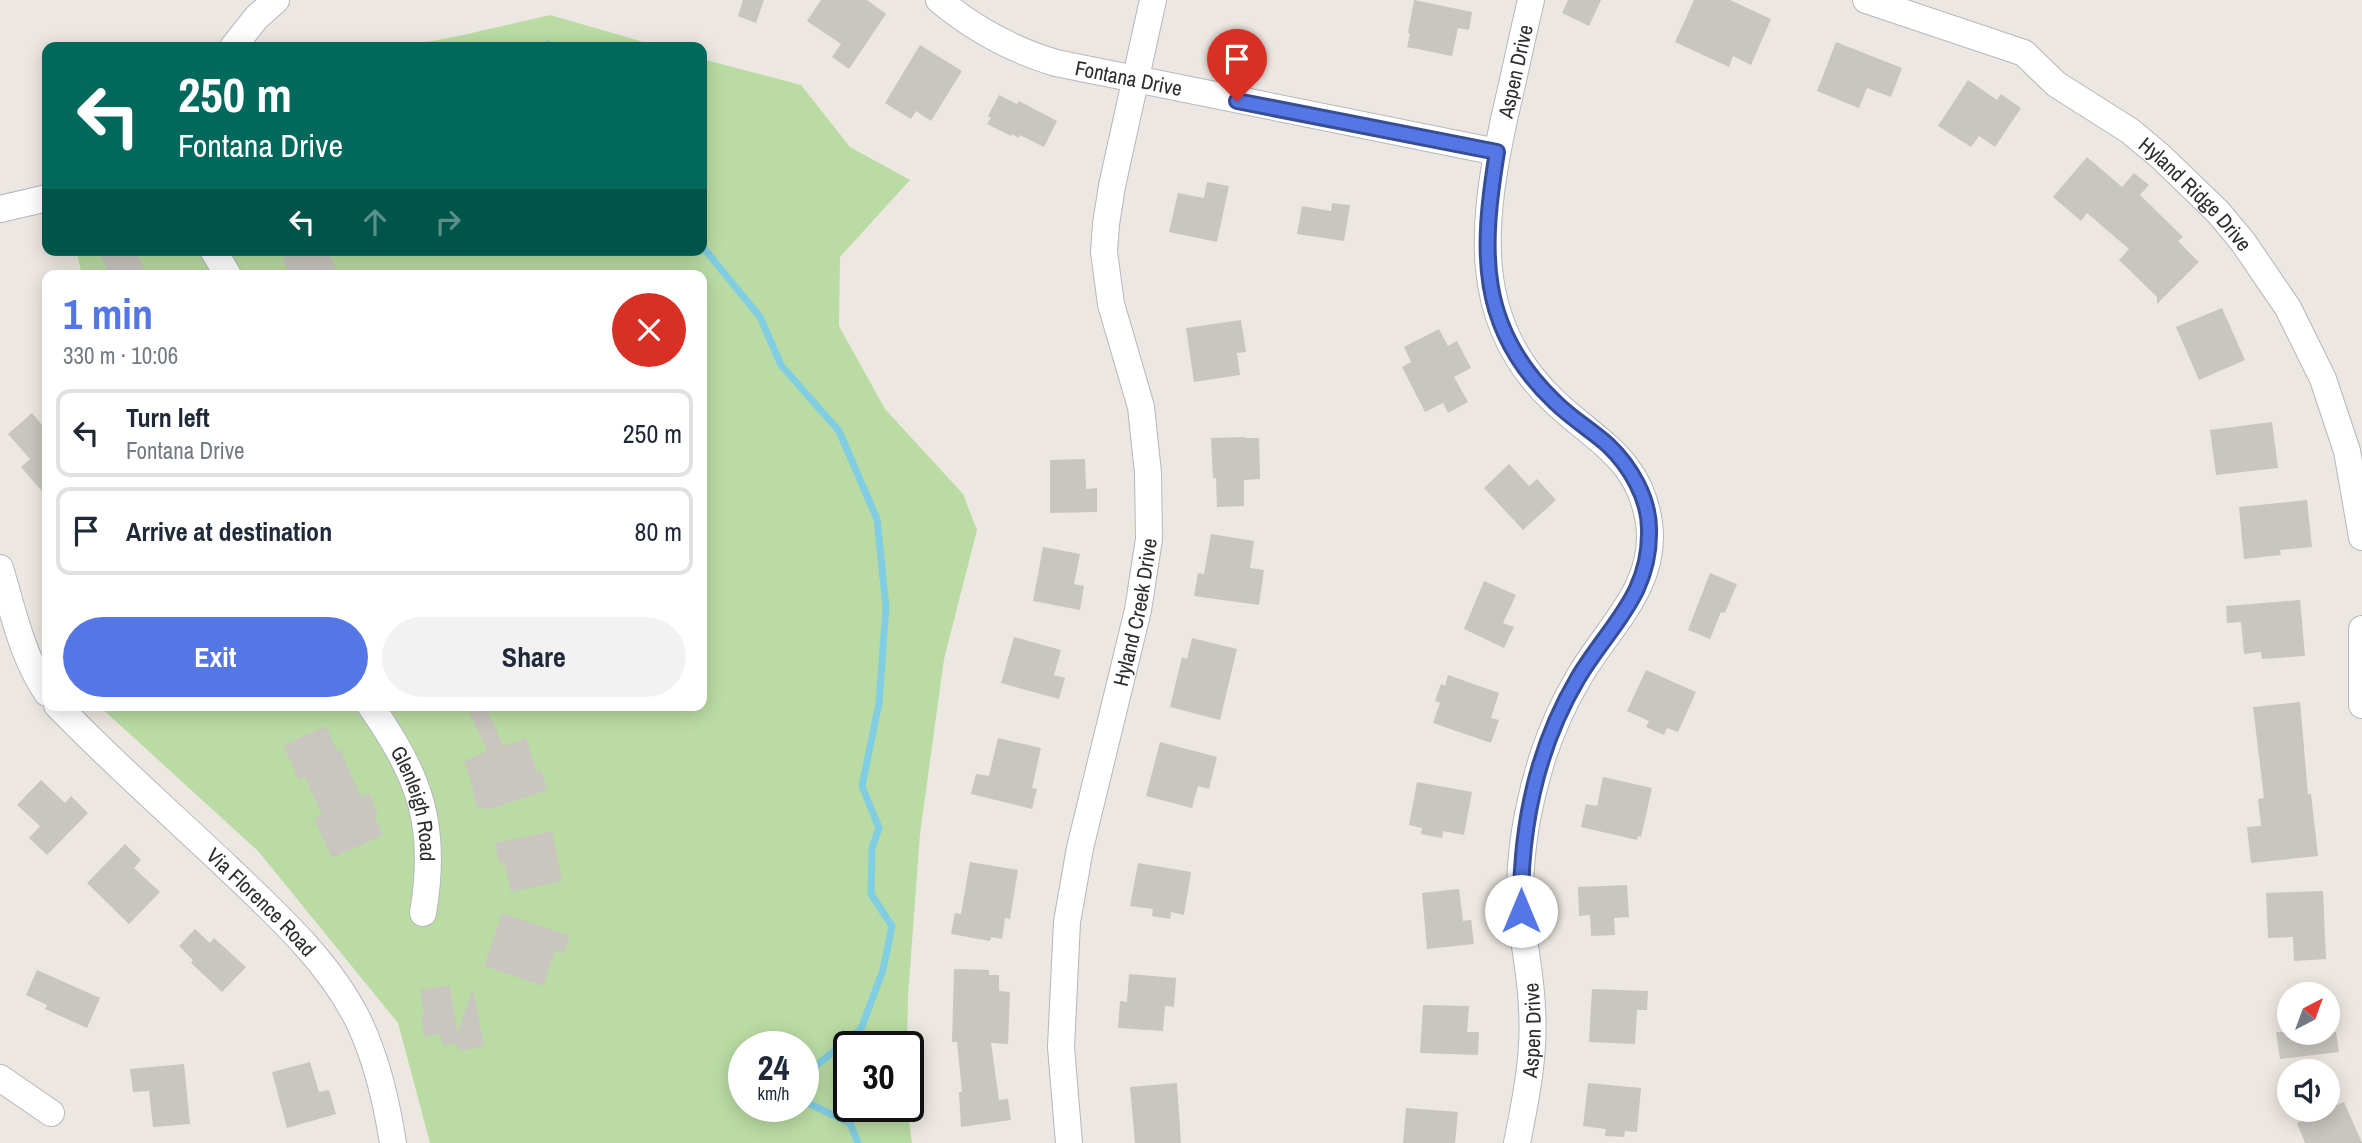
<!DOCTYPE html>
<html lang="en">
<head>
<meta charset="utf-8">
<style>
	:root { --surface:#fff; --page:#f2f2f3; --text:#1f2937; --muted:#747a83; --line:#e0e1e3; --accent:#5577e6 }
	body { margin:0; font-family:"Archivo Narrow",sans-serif; background:var(--page); color:var(--text); height:100vh; display:flex; flex-direction:column; font-size:26px; white-space:nowrap }
	* { box-sizing:border-box; margin:0 }
	p { font-size:23px; color:var(--muted) }
	.icon { flex:none; width:38px; height:38px; fill:none; stroke:currentColor; stroke-width:2; stroke-linecap:round; stroke-linejoin:round }
	.map { position:relative; flex:1; overflow:hidden }
	.sheet { position:absolute; left:42px; top:270px; width:665px; height:441px; display:flex; flex-direction:column; background:var(--surface); border-radius:14px; box-shadow:0 4px 18px #0003 }
	.sheet>* { flex:none }
	.guide { position:absolute; left:42px; top:42px; width:665px; height:214px; border-radius:14px; box-shadow:0 4px 18px #0003; background:#00695c; color:#fff; overflow:hidden }
	.needle { width:46px; rotate:41deg }
	.controls { position:absolute; left:2277px; top:982px; display:grid; gap:14px }
	.controls a { display:grid; place-items:center; width:63px; height:63px; border-radius:50%; background:var(--surface); box-shadow:0 4px 18px #0003; font-size:35px }
	.speed { position:absolute; left:728px; top:1031px; display:flex; gap:14px; font-size:35px; font-weight:700; text-align:center }
	.speed>* { display:grid; place-content:center; width:91px; height:91px; border-radius:50%; background:var(--surface); box-shadow:0 4px 18px #0003; line-height:1 }
	.speed small { font-size:18px; font-weight:400 }
	.speed .limit { border:4px solid #111; border-radius:10px; background:#fff; color:#111 }
	.pin { position:absolute; display:grid; place-items:center; width:60px; height:60px; color:#fff; margin:-72px -30px; border-radius:50% 50% 50% 0; rotate:-45deg; box-shadow:0 0 7px #0007 }
	.pin .icon { rotate:45deg }
	.me { position:absolute; width:77px; margin:-38px; rotate:0deg; stroke-linejoin:round; filter:drop-shadow(0 0 5px #0008) }
	.turn { display:flex; align-items:center; gap:24px; height:147px; padding:0 21px; font-size:32px }
	.turn .icon { width:91px; height:91px; stroke-width:2.5 }
	.turn b { display:block; font-size:49px; line-height:60px }
	.lanes { display:flex; align-items:center; height:66px; padding:0 21px; background:#0003; justify-content:center; gap:35px; direction:ltr }
	.lanes .off { opacity:.35 }
	.round { display:grid; place-items:center; flex:none; width:74px; height:74px; border-radius:37px; background:var(--page) }
	.overview { display:flex; align-items:center; justify-content:space-between; height:119px; padding:0 21px }
	h1 { font-size:42px; font-weight:700; line-height:52px; color:var(--accent) }
	.button { display:flex; gap:14px; margin-top:auto; padding:14px 21px }
	.button a { flex:1; height:80px; border-radius:42px; background:var(--accent); color:#fff; font-size:28px; font-weight:700; line-height:80px; text-align:center }
	.button a+a { background:var(--page); color:var(--text) }
	ul { padding:0; list-style:none }
	li { display:flex; align-items:center; gap:21px; height:88px; margin:0 14px 10px; padding:0 7px; border:4px solid var(--line); border-radius:14px }
	li div { flex:1 }
	li b { display:block; font-size:26px }
	li em { font-style:normal }
	.map>svg:first-child { display:block }
	.green { fill:#badca4; fill-rule:evenodd }
	.lines { fill:none; stroke-linecap:round; stroke-linejoin:round }
	.stream { stroke:#81cde2; stroke-width:7 }
	.building { fill:#c9c5bf }
	.minor-casing { stroke:#b4b7bf; stroke-width:28 }
	.minor { stroke:#fff; stroke-width:26 }
	.route-casing { stroke:#374d96; stroke-width:18 }
	.route { stroke:#5577e6; stroke-width:12 }
	.labels { text-anchor:middle; dominant-baseline:central; stroke-width:7; stroke-linejoin:round; paint-order:stroke }
	.street-label { font-size:21px; fill:#2d2d2d; stroke:#fff }
</style>
</head>
<body>
<div class="map">
<svg width="2362" height="1143" viewBox="0 0 2362 1143">
	<rect width="100%" height="100%" fill="#ede7e1"/>
	<path class="green" d="M 550,15 L 661,47 L 399,47 L 454,37 Z
		M 702,59 L 801,85 L 850,147 L 910,180 L 840,257 L 839,326 L 885,409 L 963,494 L 977,530 L 944,659 L 920,834 L 908,996 L 907,1046 L 849,1046 L 849,1106 L 907,1106 L 912,1143 L 430,1143 L 398,1023 L 258,851 L 98,705 L 702,705 L 702,275 L 82,275 L 76,250 L 702,250 ZM 744,1046 L 803,1046 L 803,1106 L 744,1106 Z"/>
	<g class="lines">
		<path class="stream" d="M 548,44 L 549,47
			M 702,246 L 760,317 L 781,365 L 839,431 L 877,519 L 886,607 L 879,703 L 862,786 L 879,828 L 872,848 L 871,894 L 892,926 L 883,970 L 861,1029 L 812,1069 L 808,1103 L 850,1123 L 858,1143"/>
	</g>
	<path class="building" d="M 743,0 L 764,0 L 756,23 L 738,16 Z
		M 821,0 L 867,0 L 886,14 L 849,69 L 832,57 L 841,44 L 807,21 Z
		M 1414,0 L 1472,12 L 1469,30 L 1458,28 L 1452,56 L 1407,47 L 1410,34 L 1408,33 Z
		M 1568,0 L 1601,0 L 1589,26 L 1562,13 Z
		M 1694,0 L 1730,0 L 1771,19 L 1751,65 L 1733,56 L 1729,67 L 1675,42 Z
		M 1836,42 L 1902,68 L 1891,97 L 1867,88 L 1859,108 L 1817,91 Z
		M 920,45 L 962,71 L 931,121 L 916,111 L 911,119 L 885,103 Z
		M 1968,80 L 1997,100 L 2001,94 L 2021,108 L 1995,147 L 1979,136 L 1971,147 L 1938,126 Z
		M 999,95 L 1017,104 L 1019,101 L 1057,121 L 1044,147 L 1020,135 L 1019,138 L 1012,134 L 1011,136 L 987,124 L 991,118 L 988,116 Z
		M 2087,157 L 2122,187 L 2134,173 L 2149,185 L 2140,195 L 2183,237 L 2178,241 L 2199,262 L 2157,304 L 2157,297 L 2119,260 L 2129,249 L 2087,213 L 2081,221 L 2053,197 Z
		M 1207,182 L 1229,186 L 1217,242 L 1169,232 L 1178,193 L 1204,198 Z
		M 1332,203 L 1350,205 L 1344,241 L 1297,234 L 1302,206 L 1331,211 Z
		M 98,250 L 135,250 L 148,275 L 110,275 Z
		M 298,250 L 327,250 L 340,275 L 290,275 L 282,258 Z
		M 2222,308 L 2245,360 L 2199,380 L 2176,327 Z
		M 1241,320 L 1246,352 L 1237,353 L 1240,375 L 1194,382 L 1186,328 Z
		M 1439,329 L 1448,346 L 1457,341 L 1471,368 L 1454,377 L 1468,402 L 1448,413 L 1443,403 L 1425,412 L 1402,367 L 1411,362 L 1404,347 Z
		M 32,413 L 47,431 L 47,497 L 21,467 L 30,459 L 8,434 Z
		M 2272,422 L 2278,468 L 2216,475 L 2210,430 Z
		M 1245,437 L 1245,438 L 1259,438 L 1260,479 L 1244,480 L 1244,506 L 1217,507 L 1216,478 L 1213,478 L 1211,438 Z
		M 1085,459 L 1086,489 L 1097,488 L 1097,512 L 1050,513 L 1050,460 Z
		M 1509,464 L 1529,486 L 1537,479 L 1556,500 L 1523,530 L 1484,488 Z
		M 2307,500 L 2312,547 L 2280,550 L 2281,555 L 2244,559 L 2239,507 Z
		M 1211,534 L 1254,541 L 1250,568 L 1264,570 L 1259,605 L 1194,596 L 1198,573 L 1204,574 Z
		M 1043,547 L 1080,554 L 1074,584 L 1084,586 L 1080,610 L 1033,601 Z
		M 1710,573 L 1737,584 L 1725,613 L 1721,612 L 1710,639 L 1688,630 Z
		M 1484,581 L 1516,595 L 1503,623 L 1514,627 L 1504,648 L 1464,629 Z
		M 2300,600 L 2305,656 L 2262,659 L 2261,652 L 2244,654 L 2241,622 L 2227,623 L 2226,606 Z
		M 1014,637 L 1061,650 L 1054,675 L 1065,678 L 1059,699 L 1001,683 Z
		M 1192,638 L 1237,649 L 1220,720 L 1170,707 L 1182,657 L 1187,659 Z
		M 1646,670 L 1696,692 L 1678,732 L 1667,728 L 1664,735 L 1646,727 L 1649,721 L 1627,711 Z
		M 1448,675 L 1499,693 L 1491,718 L 1499,720 L 1491,743 L 1433,723 L 1440,703 L 1435,701 L 1441,684 L 1445,686 Z
		M 2300,702 L 2308,794 L 2311,794 L 2318,856 L 2251,863 L 2247,827 L 2261,826 L 2258,799 L 2264,798 L 2253,707 Z
		M 466,705 L 485,705 L 503,746 L 526,738 L 537,772 L 541,770 L 548,790 L 486,810 L 485,807 L 478,809 L 472,792 L 474,791 L 464,761 L 487,751 Z
		M 326,726 L 337,751 L 340,749 L 361,797 L 369,793 L 378,813 L 374,815 L 383,835 L 332,858 L 314,819 L 322,815 L 305,777 L 299,780 L 283,745 Z
		M 998,738 L 1041,748 L 1032,788 L 1037,789 L 1032,809 L 971,794 L 976,774 L 989,776 Z
		M 1160,742 L 1217,757 L 1209,789 L 1198,786 L 1192,808 L 1146,796 Z
		M 1603,777 L 1652,788 L 1641,837 L 1638,836 L 1637,840 L 1581,827 L 1586,804 L 1597,806 Z
		M 41,780 L 65,803 L 71,796 L 88,813 L 47,855 L 29,838 L 40,826 L 17,805 Z
		M 1417,782 L 1472,792 L 1464,835 L 1443,831 L 1442,838 L 1421,834 L 1422,828 L 1409,825 Z
		M 552,831 L 562,881 L 511,892 L 504,862 L 499,863 L 495,843 Z
		M 125,844 L 141,860 L 134,868 L 160,892 L 129,924 L 87,883 Z
		M 970,862 L 1018,870 L 1010,919 L 1005,918 L 1002,939 L 991,937 L 990,941 L 951,934 L 955,913 L 961,914 Z
		M 1138,863 L 1191,872 L 1184,915 L 1171,912 L 1170,919 L 1152,916 L 1153,909 L 1130,906 Z
		M 1627,885 L 1629,917 L 1614,918 L 1615,935 L 1591,936 L 1590,915 L 1579,916 L 1578,887 Z
		M 1459,889 L 1463,921 L 1471,920 L 1474,944 L 1427,949 L 1422,893 Z
		M 2323,891 L 2326,959 L 2294,961 L 2293,937 L 2268,938 L 2266,893 Z
		M 502,913 L 570,936 L 564,953 L 555,950 L 543,986 L 484,966 Z
		M 195,929 L 210,943 L 214,938 L 246,967 L 222,992 L 191,963 L 193,960 L 179,946 Z
		M 954,969 L 989,970 L 989,975 L 999,975 L 999,991 L 1010,992 L 1008,1044 L 991,1043 L 999,1100 L 1008,1099 L 1011,1120 L 961,1127 L 959,1092 L 962,1092 L 957,1042 L 952,1042 Z
		M 37,970 L 100,998 L 87,1028 L 45,1009 L 47,1005 L 26,995 Z
		M 1129,974 L 1176,978 L 1174,1007 L 1165,1006 L 1163,1031 L 1118,1028 L 1120,1001 L 1127,1002 Z
		M 449,985 L 458,1032 L 473,988 L 484,1046 L 459,1051 L 457,1044 L 443,1046 L 440,1034 L 425,1037 L 421,1015 L 424,1015 L 420,990 Z
		M 1592,989 L 1648,991 L 1647,1010 L 1637,1010 L 1635,1044 L 1589,1042 Z
		M 1423,1005 L 1469,1006 L 1467,1032 L 1479,1032 L 1478,1055 L 1420,1053 Z
		M 2276,1032 L 2336,1032 L 2339,1052 L 2280,1059 Z
		M 310,1062 L 319,1092 L 329,1090 L 336,1114 L 287,1128 L 272,1072 Z
		M 184,1064 L 190,1124 L 153,1127 L 149,1091 L 133,1092 L 130,1069 Z
		M 1177,1083 L 1181,1143 L 1135,1143 L 1130,1087 Z
		M 1588,1083 L 1641,1088 L 1637,1132 L 1625,1131 L 1624,1137 L 1605,1136 L 1606,1129 L 1583,1126 Z
		M 2344,1102 L 2362,1143 L 2305,1143 L 2297,1123 Z
		M 1406,1108 L 1458,1112 L 1455,1143 L 1403,1143 Z"/>
	<g class="lines">
		<defs>
			<g id="minor">
				<path id="s1" d="M 939,0 C 974,29 1012,50 1056,63 L 1497,152"/>
				<path id="s2" d="M 1866,0 L 2024,53 L 2056,84 L 2130,131 L 2160,156 L 2218,212 L 2243,242 L 2288,308 L 2323,379 L 2347,451 L 2362,537"/>
				<path d="M 233,47 L 256,18 L 276,0"/>
				<path d="M 0,209 L 47,198"/>
				<path d="M 213,250 L 228,275"/>
				<path d="M 0,568 C 13,611 22,656 47,693"/>
				<path d="M 2362,629 L 2362,705"/>
				<path id="s3" d="M 57,705 C 111,761 170,813 227,867 C 275,913 328,960 358,1020 C 377,1060 386,1100 393,1143"/>
				<path id="s4" d="M 370,705 C 420,777 438,825 423,913"/>
				<path d="M 0,1078 L 51,1113"/>
				<path id="s5" d="M 1069,1143 L 1061,1047 L 1067,922 L 1080,848 L 1138,610 L 1149,539 L 1148,473 L 1141,407 L 1111,304 L 1104,252 L 1106,224 L 1112,186 L 1153,0"/>
				<path id="s6" d="M 1517,1143 C 1526,1098 1535,1054 1532,1008 C 1531,977 1524,946 1521,915 C 1517,862 1527,807 1543,756 C 1552,729 1564,702 1579,677 C 1607,628 1658,586 1649,523 C 1640,460 1599,443 1557,404 C 1468,323 1482,221 1505,115 C 1514,77 1522,38 1531,0"/>
			</g>
		</defs>
		<use href="#minor" class="minor-casing"/>
		<use href="#minor" class="minor"/>
	</g>
	<g class="lines">
		<defs>
			<path id="route" d="M 1237,101 L 1497,152 C 1481,250 1477,328 1555,402 C 1571,418 1591,430 1608,445 C 1630,466 1649,498 1649,529 C 1651,595 1609,626 1578,678 C 1536,749 1520,829 1521,911"/>
		</defs>
		<use href="#route" class="route-casing"/>
		<use href="#route" class="route"/>
	</g>
	<g class="labels">
		<g class="street-label">
			<text stroke="none"><textPath href="#s6" startOffset="1162">Aspen Drive</textPath></text>
			<text stroke="none"><textPath href="#s1" startOffset="208">Fontana Drive</textPath></text>
			<text stroke="none"><textPath href="#s2" startOffset="390">Hyland Ridge Drive</textPath></text>
			<text stroke="none"><textPath href="#s5" startOffset="539">Hyland Creek Drive</textPath></text>
			<text stroke="none"><textPath href="#s4" startOffset="110">Glenleigh Road</textPath></text>
			<text stroke="none"><textPath href="#s3" startOffset="284">Via Florence Road</textPath></text>
			<text stroke="none"><textPath href="#s6" startOffset="114">Aspen Drive</textPath></text>
		</g>
	</g>
</svg>
<div class="controls">
<a><svg class="needle" viewBox="-14 -14 28 28"><path d="M0-13l5 13h-10z" fill="#e53935"/><path d="M0 13l5-13h-10z" fill="#747a83"/></svg></a>
<a><svg class="icon" aria-label="sound" viewBox="0 0 24 24"><path d="M4 9h4l5-4v14l-5-4H4zM17 9q2 3 0 6"/></svg></a>
</div>
<div class="speed"><div>24<small>km/h</small></div><div class="limit">30</div></div>
<div class="pin" style="left:1237px;top:101px;background:#d93025"><svg class="icon" aria-label="arrive" viewBox="0 0 24 24"><path d="M6 21V4h12l-3 4 3 4H6"/></svg></div>
<svg class="me" style="left:1521px;top:911px" viewBox="-20 -20 40 40"><circle r="19" fill="#fff"/><path d="M0-13L10 11 0 6-10 11z" fill="#5577e6"/></svg>
<div class="guide">
<div class="turn"><svg class="icon" aria-label="left" viewBox="0 0 24 24"><path d="M17 20v-9H6M10 6l-5 5 5 5"/></svg><div><b>250 m</b>Fontana Drive</div></div>
<div class="lanes"><svg class="icon" aria-label="left" viewBox="0 0 24 24"><path d="M17 20v-9H6M10 6l-5 5 5 5"/></svg><svg class="icon off" aria-label="ahead" viewBox="0 0 24 24"><path d="M12 20V5M6 11l6-6 6 6"/></svg><svg class="icon off" aria-label="right" viewBox="0 0 24 24"><path d="M7 20v-9h11M14 6l5 5-5 5"/></svg></div>
</div>
<section class="sheet">
<div class="overview"><div><h1>1 min</h1><p>330 m · 10:06</p></div><a class="round" style="background:#d93025;color:#fff"><svg class="icon" aria-label="close" viewBox="0 0 24 24"><path d="M6 6l12 12M18 6L6 18"/></svg></a></div>
<ul>
<li><svg class="icon" aria-label="left" viewBox="0 0 24 24"><path d="M17 20v-9H6M10 6l-5 5 5 5"/></svg><div><b>Turn left</b><p>Fontana Drive</p></div><em>250 m</em></li>
<li><svg class="icon" aria-label="arrive" viewBox="0 0 24 24"><path d="M6 21V4h12l-3 4 3 4H6"/></svg><div><b>Arrive at destination</b></div><em>80 m</em></li>
</ul>
<div class="button"><a>Exit</a><a>Share</a></div>
</section>
</div>
</body>
</html>
